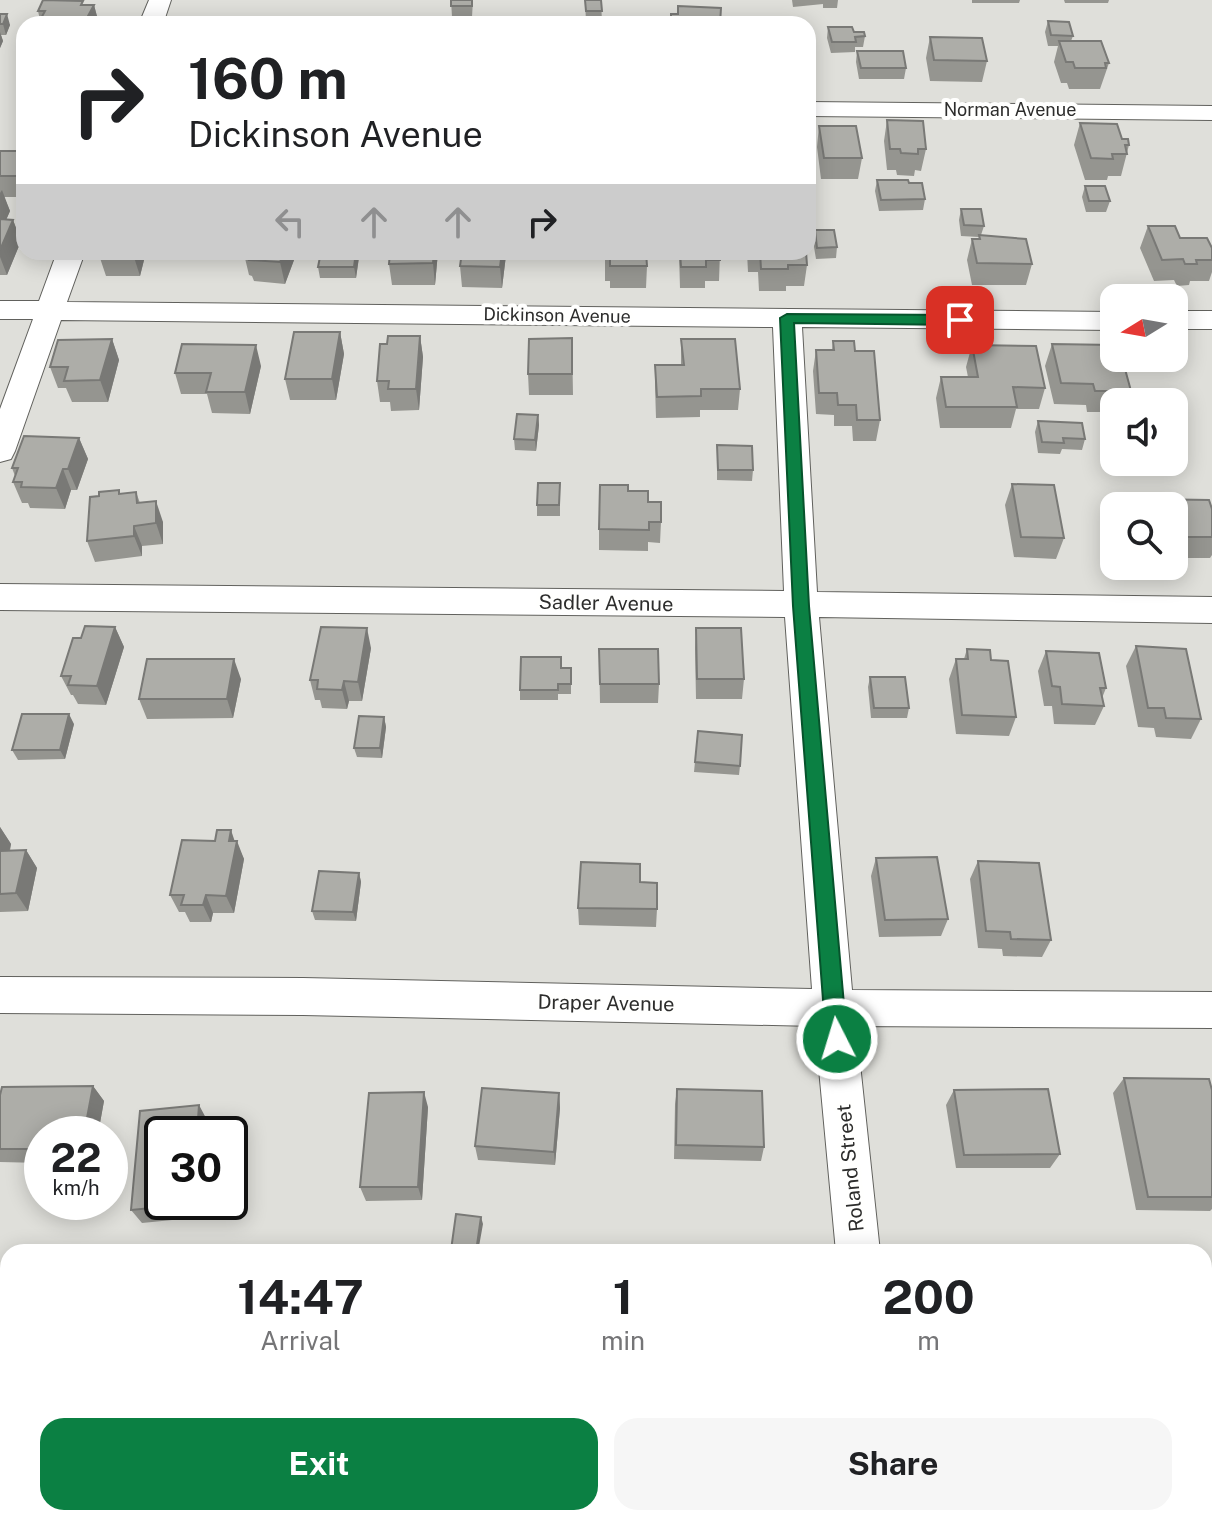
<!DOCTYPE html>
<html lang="en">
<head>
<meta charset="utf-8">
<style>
	:root { --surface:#fff; --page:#f6f6f6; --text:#202124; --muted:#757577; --accent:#0b8043 }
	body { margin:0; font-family:"Public Sans",sans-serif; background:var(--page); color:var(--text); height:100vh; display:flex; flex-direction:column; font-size:30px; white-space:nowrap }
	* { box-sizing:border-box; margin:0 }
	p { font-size:26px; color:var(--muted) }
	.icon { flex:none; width:44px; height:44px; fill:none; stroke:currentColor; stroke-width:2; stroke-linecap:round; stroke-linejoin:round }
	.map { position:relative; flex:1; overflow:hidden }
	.details { position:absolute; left:0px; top:1244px; width:1212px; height:282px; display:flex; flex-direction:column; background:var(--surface); border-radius:24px 24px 0 0; box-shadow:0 4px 20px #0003 }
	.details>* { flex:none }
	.guide { position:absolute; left:16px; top:16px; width:800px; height:244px; border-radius:24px; box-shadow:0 4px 20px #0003; background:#fff; color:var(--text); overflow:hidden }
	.needle { width:52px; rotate:259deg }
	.tools { position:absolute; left:1100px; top:284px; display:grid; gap:16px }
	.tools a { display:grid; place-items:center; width:88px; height:88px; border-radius:16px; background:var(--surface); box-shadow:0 4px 20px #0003; font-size:40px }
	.speed { position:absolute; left:24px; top:1116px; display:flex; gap:16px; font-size:40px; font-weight:700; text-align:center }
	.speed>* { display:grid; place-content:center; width:104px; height:104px; border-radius:50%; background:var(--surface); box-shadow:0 4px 20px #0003; line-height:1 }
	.speed small { font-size:20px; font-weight:400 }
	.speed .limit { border:4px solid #111; border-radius:12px; background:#fff; color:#111 }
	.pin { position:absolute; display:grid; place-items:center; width:68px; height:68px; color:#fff; margin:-34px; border-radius:16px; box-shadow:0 4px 12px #0006 }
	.me { position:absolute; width:88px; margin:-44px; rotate:355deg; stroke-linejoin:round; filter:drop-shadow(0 0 6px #0008) }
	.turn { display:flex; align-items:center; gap:28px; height:168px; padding:0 40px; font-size:36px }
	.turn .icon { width:104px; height:104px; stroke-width:2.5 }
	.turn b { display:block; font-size:56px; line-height:68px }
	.lanes { display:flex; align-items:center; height:76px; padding:0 40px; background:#0003; justify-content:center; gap:40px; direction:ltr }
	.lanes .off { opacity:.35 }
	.eta { display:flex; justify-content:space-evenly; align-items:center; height:136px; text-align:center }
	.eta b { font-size:48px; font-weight:700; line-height:56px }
	.primary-button { display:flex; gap:16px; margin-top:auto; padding:16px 40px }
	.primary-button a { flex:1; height:92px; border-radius:24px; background:var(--accent); color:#fff; font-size:32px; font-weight:700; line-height:92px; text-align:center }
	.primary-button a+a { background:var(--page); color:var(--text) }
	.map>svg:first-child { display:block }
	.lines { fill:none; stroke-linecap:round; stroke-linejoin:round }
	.street-casing { stroke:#61615d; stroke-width:2 }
	.street { fill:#fff; fill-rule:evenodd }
	.wall { fill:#959590 }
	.shaded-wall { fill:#797976 }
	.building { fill:#adada8; stroke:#797976; stroke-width:2 }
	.route { fill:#0b8043; stroke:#07532c; stroke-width:2 }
	.labels { text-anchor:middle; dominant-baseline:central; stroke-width:8; stroke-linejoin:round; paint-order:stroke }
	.far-street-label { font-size:18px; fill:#2d2d2c; stroke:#fffffe }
	.street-label { font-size:20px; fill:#2d2d2c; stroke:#fffffe }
</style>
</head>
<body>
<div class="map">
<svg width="1212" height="1525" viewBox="0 0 1212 1525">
	<rect width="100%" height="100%" fill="#dfdfda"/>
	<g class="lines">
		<defs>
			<path id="street" d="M 149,0 L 171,0 L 163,24 L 139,24 Z
				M 808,102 L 1212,106 L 1212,120 L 808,116 Z
				M 57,252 L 85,252 L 67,302 L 1114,312 L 1114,330 L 802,327 L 817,592 L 1212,597 L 1212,623 L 819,617 L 852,990 L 1212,992 L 1212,1028 L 856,1026 L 880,1252 L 836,1252 L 815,1026 L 303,1015 L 0,1013 L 0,977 L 303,978 L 812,989 L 785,617 L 0,610 L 0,584 L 784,591 L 773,327 L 61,320 L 15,451 L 11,459 L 0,462 L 0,409 L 33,319 L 0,319 L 0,301 L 39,301 Z
				M 1174,311 L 1212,311 L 1212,329 L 1174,329 Z
				M 860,1518 L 910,1518 L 911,1525 L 861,1525 Z"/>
		</defs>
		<use href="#street" class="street-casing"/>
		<use href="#street" class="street"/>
	</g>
	<path class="wall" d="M 451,0 L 473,0 L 472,17 L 452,17 Z
		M 585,0 L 601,0 L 602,22 L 586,22 Z
		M 792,0 L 838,0 L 837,8 L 823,8 L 823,4 L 793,7 Z
		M 972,0 L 1020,0 L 1019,3 L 972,3 Z
		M 1064,0 L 1109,0 L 1108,3 L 1065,3 Z
		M 84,5 L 94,5 L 99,24 L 38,24 L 40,20 L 38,11 Z
		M 0,14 L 10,25 L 6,35 L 1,35 L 3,41 L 0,48 Z
		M 1048,21 L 1073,36 L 1071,41 L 1109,63 L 1100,89 L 1069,89 L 1067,83 L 1061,83 L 1054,62 L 1058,46 L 1048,46 L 1045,32 Z
		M 828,27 L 854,32 L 865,36 L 863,47 L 855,47 L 855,52 L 831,53 L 827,38 Z
		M 808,37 L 813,55 L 811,77 L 808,77 Z
		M 930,37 L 987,61 L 982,82 L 930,81 L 926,58 Z
		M 857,51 L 906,68 L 904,79 L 859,79 L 856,62 Z
		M 887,120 L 926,149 L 921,171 L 915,170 L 914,176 L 897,175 L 896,170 L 887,170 L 884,141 Z
		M 1080,123 L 1122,139 L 1129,145 L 1121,176 L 1108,176 L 1107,180 L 1085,180 L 1074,145 Z
		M 819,126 L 862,158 L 858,179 L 821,179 L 817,147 Z
		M 0,151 L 24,151 L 24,197 L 4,197 L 10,211 L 6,220 L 13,220 L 21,241 L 7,275 L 0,275 Z
		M 877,180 L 909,183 L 925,199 L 923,210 L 879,211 L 875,191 Z
		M 1085,186 L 1110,201 L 1106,212 L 1086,212 L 1082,197 Z
		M 961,209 L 984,226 L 981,235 L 1032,264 L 1026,285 L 972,285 L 967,260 L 972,239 L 978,239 L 979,237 L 961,236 L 959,220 Z
		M 1148,226 L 1180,238 L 1212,248 L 1212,272 L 1209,281 L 1190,281 L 1189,285 L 1177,286 L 1174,280 L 1154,281 L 1140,248 Z
		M 815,230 L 837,247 L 836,258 L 816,259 L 813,241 Z
		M 146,252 L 140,276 L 106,276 L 99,255 Z
		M 297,252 L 285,284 L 254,281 L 252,276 L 249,275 L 244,254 Z
		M 321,252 L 358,252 L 359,257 L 356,278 L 320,278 L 318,267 Z
		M 390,252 L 438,252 L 435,285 L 392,285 L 389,264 Z
		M 605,252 L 647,266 L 646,288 L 610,288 L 610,281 L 605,281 Z
		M 679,252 L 720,252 L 719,281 L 705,281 L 705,288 L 680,288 Z
		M 747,252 L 806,252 L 807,265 L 804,286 L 786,286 L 786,291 L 759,291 L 758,272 L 748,272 Z
		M 506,255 L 502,288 L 462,287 L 460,266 Z
		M 340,332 L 344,354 L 336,400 L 290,400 L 285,379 Z
		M 420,336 L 423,357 L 419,410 L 391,411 L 390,402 L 380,402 L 377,381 L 387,344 Z
		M 572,338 L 573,395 L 529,395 L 528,374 Z
		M 112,339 L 119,360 L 108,402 L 72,402 L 66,388 L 58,388 L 50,367 Z
		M 681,339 L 740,389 L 738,410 L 700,410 L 700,417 L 656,418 L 655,386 L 655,365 L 681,365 Z
		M 833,341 L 855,351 L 880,420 L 876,441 L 853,441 L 852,426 L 834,426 L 834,415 L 816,414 L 813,371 L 816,350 L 832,350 Z
		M 1052,344 L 1131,391 L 1127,402 L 1114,402 L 1114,412 L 1087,412 L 1086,405 L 1054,404 L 1045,366 Z
		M 972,345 L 1045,388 L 1039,409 L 1016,409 L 1011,428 L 940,428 L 936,398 L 941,377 L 968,377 L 966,367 Z
		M 261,366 L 250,414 L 212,413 L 207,394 L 181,394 L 175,373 Z
		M 538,415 L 539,425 L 536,451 L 515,450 L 514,439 Z
		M 1038,421 L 1085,439 L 1082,450 L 1062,449 L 1060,454 L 1038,453 L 1035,432 Z
		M 79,438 L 88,459 L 77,490 L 71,490 L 65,509 L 30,508 L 28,503 L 22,503 L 13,482 L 15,476 L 12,468 Z
		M 717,445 L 753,470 L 752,481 L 717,480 Z
		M 1012,484 L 1064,538 L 1056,559 L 1014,557 L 1005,505 Z
		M 628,491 L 648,502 L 661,522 L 660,543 L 648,542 L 648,551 L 599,550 L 599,529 Z
		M 136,492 L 140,503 L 163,522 L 163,544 L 142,546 L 142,556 L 95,562 L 87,541 L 121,494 Z
		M 560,494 L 560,516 L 537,516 L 537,505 Z
		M 1145,499 L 1212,509 L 1212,555 L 1210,558 L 1174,558 L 1174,506 L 1142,506 Z
		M 115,627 L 124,647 L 106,705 L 78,704 L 73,695 L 71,695 L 61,676 L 81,638 Z
		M 696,628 L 744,679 L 742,699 L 696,699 L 695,648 Z
		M 1136,646 L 1201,719 L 1191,739 L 1156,737 L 1154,728 L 1138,727 L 1126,666 Z
		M 371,648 L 362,701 L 349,701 L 347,709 L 322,708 L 320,700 L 315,700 L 310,680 Z
		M 599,649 L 659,684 L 658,703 L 600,703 Z
		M 967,649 L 991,660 L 1016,717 L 1009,736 L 956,734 L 949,679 L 956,659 L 964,659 Z
		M 1046,651 L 1106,688 L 1102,698 L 1104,706 L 1095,725 L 1054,724 L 1052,706 L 1044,706 L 1038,671 Z
		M 561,668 L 571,668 L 571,694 L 558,694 L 558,700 L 520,700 L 520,690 Z
		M 870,677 L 909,708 L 907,718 L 871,718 L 868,687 Z
		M 241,679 L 233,718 L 147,719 L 139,699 Z
		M 384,717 L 386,727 L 382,758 L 357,757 L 354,748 Z
		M 74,724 L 65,759 L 18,760 L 12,750 Z
		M 698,731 L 740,766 L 739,775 L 694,772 Z
		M 0,827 L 11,844 L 10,851 L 26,850 L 37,868 L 28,911 L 0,912 Z
		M 235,841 L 244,859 L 234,913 L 213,913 L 211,922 L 190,922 L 185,912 L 179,912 L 170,895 Z
		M 876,858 L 948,919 L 941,936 L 879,937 L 871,876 Z
		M 978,861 L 1051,940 L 1042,957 L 1003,956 L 1002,949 L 978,948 L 970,879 Z
		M 359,873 L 361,882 L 356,921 L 315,920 L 312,911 Z
		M 640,882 L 657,909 L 656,927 L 579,925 L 578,908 Z
		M 1124,1078 L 1212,1090 L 1212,1209 L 1210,1211 L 1136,1210 L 1113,1093 Z
		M 93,1086 L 104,1101 L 98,1134 L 42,1134 L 42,1163 L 0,1162 L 0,1095 Z
		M 677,1089 L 764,1147 L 761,1161 L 674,1159 L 675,1104 Z
		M 954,1090 L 1060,1154 L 1050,1168 L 956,1168 L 946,1105 Z
		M 559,1093 L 560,1108 L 555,1165 L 478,1160 L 475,1146 Z
		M 428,1107 L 422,1200 L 366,1201 L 360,1187 Z
		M 207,1120 L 162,1202 L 203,1202 L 202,1217 L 142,1223 L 131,1210 Z"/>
	<path class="shaded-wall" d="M 94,5 L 99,24 L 91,24 L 88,16 Z
		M 7,14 L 10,25 L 6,35 L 3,24 Z
		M 0,32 L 3,41 L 0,48 Z
		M 2,190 L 10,211 L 0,234 L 0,193 Z
		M 13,220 L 21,241 L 7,275 L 0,257 L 0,250 Z
		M 134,252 L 146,252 L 140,276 L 133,254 Z
		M 285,252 L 297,252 L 285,284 L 280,262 Z
		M 356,252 L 358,252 L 359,257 L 356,278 L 354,267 Z
		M 434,252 L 438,252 L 435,285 L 433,263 Z
		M 502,252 L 506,252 L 506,255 L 502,288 L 500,267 Z
		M 340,332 L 344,354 L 336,400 L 332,379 Z
		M 420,336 L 423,357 L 419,410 L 416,389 Z
		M 112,339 L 119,360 L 108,402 L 100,380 Z
		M 256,345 L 261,366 L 250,414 L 245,392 Z
		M 538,415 L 539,425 L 536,451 L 535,440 Z
		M 79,438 L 88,459 L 77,490 L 68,469 Z
		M 63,469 L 71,490 L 65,509 L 56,488 Z
		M 156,501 L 163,522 L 163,544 L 156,523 Z
		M 134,526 L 142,546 L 142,556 L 134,536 Z
		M 115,627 L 124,647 L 106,705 L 97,686 Z
		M 367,628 L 371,648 L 362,701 L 358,682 Z
		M 234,659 L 241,679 L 233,718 L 227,699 Z
		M 344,681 L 349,701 L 347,709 L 342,690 Z
		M 69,714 L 74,724 L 65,759 L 60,750 Z
		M 384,717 L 386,727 L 382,758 L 380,748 Z
		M 0,827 L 11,844 L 5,869 L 0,861 Z
		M 231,830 L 236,845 L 237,841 L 244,859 L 234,913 L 226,896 L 229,841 Z
		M 26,850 L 37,868 L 28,911 L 16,893 Z
		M 359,873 L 361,882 L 356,921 L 353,912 Z
		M 206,895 L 213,913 L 211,922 L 203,905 Z
		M 93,1086 L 104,1101 L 98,1134 L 84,1134 Z
		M 424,1092 L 428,1107 L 422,1200 L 418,1187 Z
		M 559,1093 L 560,1108 L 555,1165 L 554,1152 Z
		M 199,1105 L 207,1120 L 206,1134 L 197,1134 Z
		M 193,1202 L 203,1202 L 202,1217 L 193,1204 Z
		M 481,1217 L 483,1224 L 478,1252 L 476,1252 Z"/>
	<path class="building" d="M 43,0 L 83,1 L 81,5 L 94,5 L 88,16 L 95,16 L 91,24 L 38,24 L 45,11 L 38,11 Z
		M 451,0 L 472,0 L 472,6 L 451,6 Z
		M 585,0 L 601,0 L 602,11 L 586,11 Z
		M 678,6 L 721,8 L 720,24 L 671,23 L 671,14 L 678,14 Z
		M 0,14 L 7,14 L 3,24 L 0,24 Z
		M 1048,21 L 1069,22 L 1073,36 L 1051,35 Z
		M 828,27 L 852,27 L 854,32 L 864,32 L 865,36 L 855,37 L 856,42 L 832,42 Z
		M 808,37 L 811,37 L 813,55 L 808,55 Z
		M 930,37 L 982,38 L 987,61 L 934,60 Z
		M 1059,41 L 1101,41 L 1109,63 L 1105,63 L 1106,68 L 1075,68 L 1073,62 L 1066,62 Z
		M 857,51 L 903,51 L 906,68 L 861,68 Z
		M 887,120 L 923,121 L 926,149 L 918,149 L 918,154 L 901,153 L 900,149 L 890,149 Z
		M 1080,123 L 1117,124 L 1122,139 L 1128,139 L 1129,145 L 1125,145 L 1127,154 L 1112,154 L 1113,159 L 1091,158 Z
		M 819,126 L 856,126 L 862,158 L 824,158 Z
		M 0,151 L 24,151 L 24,176 L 0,176 Z
		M 877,180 L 908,180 L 909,183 L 922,183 L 925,199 L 881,200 Z
		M 1085,186 L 1105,186 L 1110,201 L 1089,201 Z
		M 961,209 L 981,209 L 984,226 L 964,225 Z
		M 0,219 L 13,220 L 0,250 Z
		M 1148,226 L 1175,226 L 1180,238 L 1207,238 L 1212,248 L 1212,260 L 1196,260 L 1197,264 L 1185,264 L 1183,259 L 1162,260 Z
		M 815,230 L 834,230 L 837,247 L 817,248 Z
		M 979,235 L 1026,239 L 1032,264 L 977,263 L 972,239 L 980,239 Z
		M 100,252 L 134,252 L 133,254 L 99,255 Z
		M 245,252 L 285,252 L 280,262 L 249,260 L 251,254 L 244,254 Z
		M 321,252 L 356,252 L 354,267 L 318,267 Z
		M 390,252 L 434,252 L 433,263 L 389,264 Z
		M 462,252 L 502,252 L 500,267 L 460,266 Z
		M 605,252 L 646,252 L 647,266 L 610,266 L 610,259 L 605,259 Z
		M 680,252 L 720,252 L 720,260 L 706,260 L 706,267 L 681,267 Z
		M 760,252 L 806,252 L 807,265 L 788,265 L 788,269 L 761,269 Z
		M 294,332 L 340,332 L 332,379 L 285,379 Z
		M 388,336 L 420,336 L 416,389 L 388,389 L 389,381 L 377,381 L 380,344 L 387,344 Z
		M 572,338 L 572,374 L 528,374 L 529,339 Z
		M 112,339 L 100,380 L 64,381 L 68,367 L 50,367 L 58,340 Z
		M 681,339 L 735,339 L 740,389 L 701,389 L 701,396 L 657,397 L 655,365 L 684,365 Z
		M 833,341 L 854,341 L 855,351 L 874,351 L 880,420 L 857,420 L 856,405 L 838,405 L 837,393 L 819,393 L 816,350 L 834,350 Z
		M 182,344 L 256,345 L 245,392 L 206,392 L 211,373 L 175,373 Z
		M 1052,344 L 1114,345 L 1114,358 L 1122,358 L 1131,391 L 1095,391 L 1093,384 L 1061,383 Z
		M 972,345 L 1036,346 L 1045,388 L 1013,387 L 1017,407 L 946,407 L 941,377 L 978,377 Z
		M 517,414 L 538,415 L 535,440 L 514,439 Z
		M 1038,421 L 1082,423 L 1085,439 L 1063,438 L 1064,443 L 1042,442 Z
		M 24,436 L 79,438 L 68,469 L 63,469 L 56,488 L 21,487 L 22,482 L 13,482 L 18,468 L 12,468 Z
		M 717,445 L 752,446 L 753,470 L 718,470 Z
		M 538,483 L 560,483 L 559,505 L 537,505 Z
		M 1012,484 L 1054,485 L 1064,538 L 1021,537 Z
		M 600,485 L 628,485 L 628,491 L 648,491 L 648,502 L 661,502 L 661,522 L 649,522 L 649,530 L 599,529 Z
		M 119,490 L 119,494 L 136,492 L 137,503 L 156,501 L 156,523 L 134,526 L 134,536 L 87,541 L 90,497 L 99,496 L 99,492 Z
		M 1145,499 L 1209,500 L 1212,509 L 1212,537 L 1174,537 L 1174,506 L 1147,506 Z
		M 85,626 L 115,627 L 97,686 L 68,685 L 71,676 L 61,676 L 73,638 L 81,638 Z
		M 321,627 L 367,628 L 358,682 L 344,681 L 342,690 L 317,689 L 318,680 L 310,680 Z
		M 696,628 L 741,628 L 744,679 L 697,679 Z
		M 1136,646 L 1186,649 L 1201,719 L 1166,718 L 1164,708 L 1148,708 Z
		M 599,649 L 658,649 L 659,684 L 600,684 Z
		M 967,649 L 990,650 L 991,660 L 1008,661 L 1016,717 L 962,715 L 956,659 L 968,659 Z
		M 1046,651 L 1099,653 L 1106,688 L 1100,688 L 1104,706 L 1062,704 L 1060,687 L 1052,686 Z
		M 521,657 L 561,657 L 561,668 L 571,668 L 571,684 L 558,684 L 558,690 L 520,690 Z
		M 147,659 L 234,659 L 227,699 L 139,699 Z
		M 870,677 L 905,677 L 909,708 L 874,708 Z
		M 22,714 L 69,714 L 60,750 L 12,750 Z
		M 359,716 L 384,717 L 380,748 L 354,748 Z
		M 698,731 L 742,735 L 740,766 L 695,762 Z
		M 217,830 L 231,830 L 229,841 L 237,841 L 226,896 L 206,895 L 203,905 L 181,905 L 184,895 L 170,895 L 182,840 L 215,841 Z
		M 26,850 L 16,893 L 0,894 L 0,851 Z
		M 937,857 L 948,919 L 885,920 L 876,858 Z
		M 978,861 L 1039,863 L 1051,940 L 1011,939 L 1010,932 L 986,931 Z
		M 581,862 L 640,864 L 640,882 L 657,883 L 657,909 L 578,908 Z
		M 319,871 L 359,873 L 353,912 L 312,911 Z
		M 1124,1078 L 1209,1079 L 1212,1090 L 1212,1197 L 1148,1197 Z
		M 93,1086 L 84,1134 L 42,1134 L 42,1149 L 0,1149 L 0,1095 L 2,1087 Z
		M 482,1088 L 559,1093 L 554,1152 L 475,1146 Z
		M 677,1089 L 762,1091 L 764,1147 L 676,1145 Z
		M 1048,1089 L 1060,1154 L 964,1155 L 954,1090 Z
		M 424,1092 L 418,1187 L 360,1187 L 369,1093 Z
		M 199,1105 L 197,1134 L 162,1134 L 162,1202 L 193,1202 L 193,1204 L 131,1210 L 140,1111 Z
		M 456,1214 L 481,1217 L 476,1252 L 451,1250 Z"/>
	<path class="route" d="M 787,314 L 960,315 L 967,320 L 960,325 L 794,323 L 809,606 L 847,1039 L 844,1046 L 837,1049 L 829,1046 L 826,1039 L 793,606 L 780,318 Z"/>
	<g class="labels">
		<g class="far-street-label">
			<text x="1010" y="109">Norman Avenue</text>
			<text transform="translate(557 315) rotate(1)">Dickinson Avenue</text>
		</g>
		<g class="street-label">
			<text transform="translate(606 603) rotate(1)">Sadler Avenue</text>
			<text transform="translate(606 1003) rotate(1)">Draper Avenue</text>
			<text transform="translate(850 1168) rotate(-96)">Roland Street</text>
		</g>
	</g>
</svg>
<div class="tools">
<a><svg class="needle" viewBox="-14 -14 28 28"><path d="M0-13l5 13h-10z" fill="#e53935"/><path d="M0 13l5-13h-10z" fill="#757577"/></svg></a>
<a><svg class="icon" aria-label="sound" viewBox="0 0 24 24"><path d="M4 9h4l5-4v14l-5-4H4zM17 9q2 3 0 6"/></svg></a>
<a><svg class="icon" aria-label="search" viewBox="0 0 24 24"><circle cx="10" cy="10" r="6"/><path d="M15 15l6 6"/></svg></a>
</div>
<div class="speed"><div>22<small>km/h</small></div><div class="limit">30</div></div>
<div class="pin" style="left:960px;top:320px;background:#d93025"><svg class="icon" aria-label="arrive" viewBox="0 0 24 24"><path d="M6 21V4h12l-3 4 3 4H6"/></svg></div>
<svg class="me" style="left:837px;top:1039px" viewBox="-20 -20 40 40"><circle r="17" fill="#0b8043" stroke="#fff" stroke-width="3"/><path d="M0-11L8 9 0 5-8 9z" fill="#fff"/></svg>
<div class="guide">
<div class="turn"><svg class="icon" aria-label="right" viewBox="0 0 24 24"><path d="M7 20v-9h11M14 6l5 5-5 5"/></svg><div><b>160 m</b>Dickinson Avenue</div></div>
<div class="lanes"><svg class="icon off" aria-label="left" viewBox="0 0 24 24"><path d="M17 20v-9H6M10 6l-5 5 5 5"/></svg><svg class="icon off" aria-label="ahead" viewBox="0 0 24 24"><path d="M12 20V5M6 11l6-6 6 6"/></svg><svg class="icon off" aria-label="ahead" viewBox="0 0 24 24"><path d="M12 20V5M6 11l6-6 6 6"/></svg><svg class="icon" aria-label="right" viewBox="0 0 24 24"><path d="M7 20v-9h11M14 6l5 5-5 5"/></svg></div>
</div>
<section class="details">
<div class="eta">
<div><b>14:47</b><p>Arrival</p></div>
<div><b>1</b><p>min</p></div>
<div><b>200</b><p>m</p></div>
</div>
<div class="primary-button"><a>Exit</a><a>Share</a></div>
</section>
</div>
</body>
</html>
